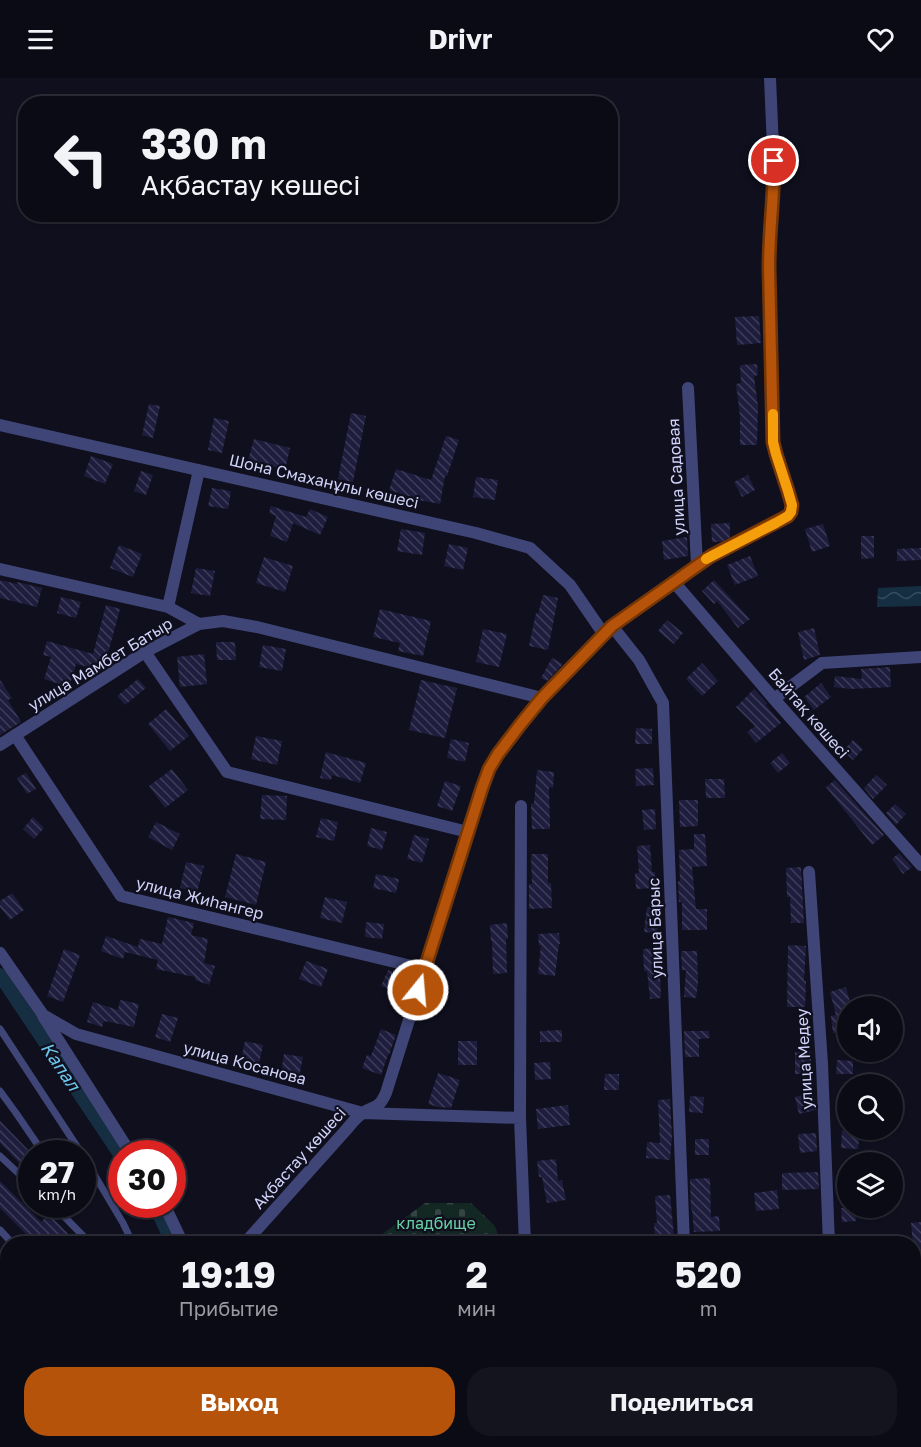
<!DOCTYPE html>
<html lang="ru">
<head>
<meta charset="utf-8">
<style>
	:root { --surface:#0b0b16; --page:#14141f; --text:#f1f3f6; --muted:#9a9ba1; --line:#2b2b35; --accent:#b45309 }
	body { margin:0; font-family:"Golos Text",sans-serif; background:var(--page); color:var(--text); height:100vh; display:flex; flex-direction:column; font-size:22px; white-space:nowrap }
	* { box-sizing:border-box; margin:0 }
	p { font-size:20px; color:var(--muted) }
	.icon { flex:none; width:33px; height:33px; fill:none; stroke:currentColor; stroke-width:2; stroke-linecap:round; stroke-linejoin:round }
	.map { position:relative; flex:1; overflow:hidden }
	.side { position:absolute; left:0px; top:1158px; width:921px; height:212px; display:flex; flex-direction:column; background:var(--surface); border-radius:24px 24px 0 0; box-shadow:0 2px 4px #0004,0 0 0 2px var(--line) }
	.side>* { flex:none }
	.top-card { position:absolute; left:18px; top:18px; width:600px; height:126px; border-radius:24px; box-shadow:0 2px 4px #0004,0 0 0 2px var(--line); background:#0b0b16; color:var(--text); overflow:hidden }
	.tools { position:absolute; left:837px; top:918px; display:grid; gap:12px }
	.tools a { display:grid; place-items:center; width:66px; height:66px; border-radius:50%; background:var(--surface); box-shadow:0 2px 4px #0004,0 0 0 2px var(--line); font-size:30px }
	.speed { position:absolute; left:18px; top:1062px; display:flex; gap:12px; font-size:30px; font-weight:700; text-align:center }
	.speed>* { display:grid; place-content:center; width:78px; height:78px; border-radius:50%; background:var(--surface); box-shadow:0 2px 4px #0004,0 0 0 2px var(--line); line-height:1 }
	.speed small { font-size:15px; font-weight:400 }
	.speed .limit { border:9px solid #d22; background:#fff; color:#111 }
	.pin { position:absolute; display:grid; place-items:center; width:51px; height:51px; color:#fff; margin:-26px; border:3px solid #fff; border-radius:50%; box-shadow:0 2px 6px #0007 }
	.me { position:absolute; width:66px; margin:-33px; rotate:17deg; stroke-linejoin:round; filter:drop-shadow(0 0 4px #0008) }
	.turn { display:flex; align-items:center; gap:21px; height:126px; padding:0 24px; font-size:27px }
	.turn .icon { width:78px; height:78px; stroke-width:2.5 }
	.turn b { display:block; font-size:42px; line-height:51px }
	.eta { display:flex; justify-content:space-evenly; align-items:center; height:102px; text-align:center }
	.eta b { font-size:36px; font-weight:700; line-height:42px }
	.action { display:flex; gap:12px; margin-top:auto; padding:12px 24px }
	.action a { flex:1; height:69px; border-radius:24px; background:var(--accent); color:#fff; font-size:24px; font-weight:700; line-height:69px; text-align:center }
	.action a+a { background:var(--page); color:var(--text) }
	header { display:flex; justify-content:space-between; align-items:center; height:78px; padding:0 24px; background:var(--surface); font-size:27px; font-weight:700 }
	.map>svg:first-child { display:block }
	.cemetery { fill:url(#cemetery-stones) }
	.water { fill:url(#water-waves) }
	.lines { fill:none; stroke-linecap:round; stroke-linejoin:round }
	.canal { stroke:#152e42; stroke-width:14 }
	.building { fill:url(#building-back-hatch) }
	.service { stroke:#3f4677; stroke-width:7 }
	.minor { stroke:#3f4677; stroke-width:12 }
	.route-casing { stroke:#753606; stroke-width:15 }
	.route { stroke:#b45309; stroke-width:10 }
	.slow { stroke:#f59e0b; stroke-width:10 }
	.labels { text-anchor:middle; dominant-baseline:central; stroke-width:4.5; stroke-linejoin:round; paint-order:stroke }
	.street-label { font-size:16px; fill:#d1d3f9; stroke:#0f0f1e }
	.park-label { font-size:16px; fill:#67d0a4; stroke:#0f0f1e }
	.water-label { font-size:18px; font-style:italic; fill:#6cc6ed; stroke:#0f0f1e }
</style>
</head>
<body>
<header><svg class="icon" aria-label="menu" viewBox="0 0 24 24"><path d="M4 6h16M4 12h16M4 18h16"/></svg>Drivr<svg class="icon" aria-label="heart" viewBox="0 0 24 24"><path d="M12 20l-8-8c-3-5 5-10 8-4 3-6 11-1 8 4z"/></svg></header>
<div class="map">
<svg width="921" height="1369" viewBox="0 0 921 1369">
	<defs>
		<pattern id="cemetery-stones" width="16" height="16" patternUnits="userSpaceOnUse" patternTransform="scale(1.5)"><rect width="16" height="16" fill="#132723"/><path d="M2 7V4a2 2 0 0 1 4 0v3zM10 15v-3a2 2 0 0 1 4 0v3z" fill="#344544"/></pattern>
		<pattern id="water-waves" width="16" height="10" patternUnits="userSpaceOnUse" patternTransform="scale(1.5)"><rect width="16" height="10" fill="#152e42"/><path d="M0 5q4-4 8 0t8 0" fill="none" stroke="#364b5e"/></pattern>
		<pattern id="building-back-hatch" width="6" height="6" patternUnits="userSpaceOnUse" patternTransform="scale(1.5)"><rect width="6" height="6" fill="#1e1d3d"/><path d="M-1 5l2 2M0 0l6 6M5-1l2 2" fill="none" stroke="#3e3d5a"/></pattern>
	</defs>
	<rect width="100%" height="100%" fill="#0f0f1e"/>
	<path class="cemetery" d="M 425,1125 L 471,1125 L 494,1147 L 502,1165 L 370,1165 Z
		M 416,1362 L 584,1362 L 587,1369 L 432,1369 Z"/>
	<path class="water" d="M 921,508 L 921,528 L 877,529 L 878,510 Z"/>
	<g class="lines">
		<path class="canal" d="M 0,897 L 122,1079
			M 153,1126 L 161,1140 L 173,1166
			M 359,1362 L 374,1369"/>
	</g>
	<path class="building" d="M 759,238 L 761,265 L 737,267 L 735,239 Z
		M 757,286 L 758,297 L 754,298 L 758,329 L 757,367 L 740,367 L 740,338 L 736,306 L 741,305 L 740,287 Z
		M 149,326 L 160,328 L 153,360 L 142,357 Z
		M 351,335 L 366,338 L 353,404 L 338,401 Z
		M 214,340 L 229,343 L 222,375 L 208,372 Z
		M 446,358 L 459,362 L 447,398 L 445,398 L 440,426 L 418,422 L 418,421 L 389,412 L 396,391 L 431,402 Z
		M 254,361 L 290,370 L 285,392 L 248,382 Z
		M 91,378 L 113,386 L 105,406 L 84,398 Z
		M 141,393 L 153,397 L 146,417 L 134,413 Z
		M 748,397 L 755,412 L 742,419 L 734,404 Z
		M 476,399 L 498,402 L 495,422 L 473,419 Z
		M 212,410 L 231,413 L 228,431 L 208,428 Z
		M 271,428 L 306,439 L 310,431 L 328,439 L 320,457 L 293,445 L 287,464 L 270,458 L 276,438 L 269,435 Z
		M 730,445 L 730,459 L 721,464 L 712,464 L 711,446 Z
		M 823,446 L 830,468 L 812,474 L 805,451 Z
		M 401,451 L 425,455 L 422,477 L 397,473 Z
		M 861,458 L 874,458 L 874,480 L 861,481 Z
		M 687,459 L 688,478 L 664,482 L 662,463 Z
		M 449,466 L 468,470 L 463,492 L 444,488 Z
		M 119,467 L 142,476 L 133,499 L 110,490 Z
		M 921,470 L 921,482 L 897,483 L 897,471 Z
		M 750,478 L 758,498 L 735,507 L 727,487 Z
		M 264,479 L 293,488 L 285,514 L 256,505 Z
		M 196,490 L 215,493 L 210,518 L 191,515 Z
		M 0,502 L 17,506 L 17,504 L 42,510 L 37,529 L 0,520 Z
		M 714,502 L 750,541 L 738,550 L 717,523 L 714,526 L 702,513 Z
		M 543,517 L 558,520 L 548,572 L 529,568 L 536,535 L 538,536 Z
		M 61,519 L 81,524 L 76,540 L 57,535 Z
		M 106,527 L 120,531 L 104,590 L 101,592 L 76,586 L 69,609 L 44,601 L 51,579 L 43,577 L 47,563 L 93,576 Z
		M 380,531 L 431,543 L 423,578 L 398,573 L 400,565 L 373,559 Z
		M 667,542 L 683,555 L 674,566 L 658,553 Z
		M 814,550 L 820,577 L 804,582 L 798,554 Z
		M 483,551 L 507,556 L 499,589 L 476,584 Z
		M 216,564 L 235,564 L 236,582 L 217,582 Z
		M 263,567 L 286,571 L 282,593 L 259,589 Z
		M 204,576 L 207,606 L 180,609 L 177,579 Z
		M 552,580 L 563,586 L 547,603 L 541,600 Z
		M 702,585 L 718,603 L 702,618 L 686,601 Z
		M 890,589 L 891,609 L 851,611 L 834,609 L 835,598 L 862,601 L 861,591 Z
		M 138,601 L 146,610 L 125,627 L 117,618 Z
		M 0,602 L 12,620 L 8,622 L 21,644 L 0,657 Z
		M 421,602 L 457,610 L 445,660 L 409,652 Z
		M 821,605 L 831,619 L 814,632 L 804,619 Z
		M 754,611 L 767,625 L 766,627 L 781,645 L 756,665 L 747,654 L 755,648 L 736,629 Z
		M 166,631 L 189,658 L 170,673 L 148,646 Z
		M 636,650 L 652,651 L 652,666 L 635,666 Z
		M 256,658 L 282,663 L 277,687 L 251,681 Z
		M 451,661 L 469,665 L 465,684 L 447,680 Z
		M 853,662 L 863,671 L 853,682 L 843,673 Z
		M 326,674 L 366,685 L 360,705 L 332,697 L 331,702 L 320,700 Z
		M 782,675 L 790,685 L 778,695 L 770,685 Z
		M 653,690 L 654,707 L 636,708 L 635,691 Z
		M 172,691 L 188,712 L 165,730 L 149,708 Z
		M 537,692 L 554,694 L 553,710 L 549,709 L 550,751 L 532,751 L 531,726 L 534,725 Z
		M 26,695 L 36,711 L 27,716 L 17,700 Z
		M 876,697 L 887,707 L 873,721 L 864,710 Z
		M 705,701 L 724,701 L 725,720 L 706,720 Z
		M 835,702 L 884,757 L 872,767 L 826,709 Z
		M 445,703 L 461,708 L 452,733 L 437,728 Z
		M 262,717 L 287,718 L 286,742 L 260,741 Z
		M 679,722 L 698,722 L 698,748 L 680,749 Z
		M 895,726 L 906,736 L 896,747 L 886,735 Z
		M 655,731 L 656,751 L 644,752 L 642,732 Z
		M 33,739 L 44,750 L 34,761 L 23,751 Z
		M 321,740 L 338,744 L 334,763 L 316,759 Z
		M 156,744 L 180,756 L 172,772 L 148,759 Z
		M 371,750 L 387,754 L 382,772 L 367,768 Z
		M 694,756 L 705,756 L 707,788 L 692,789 L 696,831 L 707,831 L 707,852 L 682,852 L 682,824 L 679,824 L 678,803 L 680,803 L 679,772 L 694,771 Z
		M 414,757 L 429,761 L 422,785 L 407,781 Z
		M 650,767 L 652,794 L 655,794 L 656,810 L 636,811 L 635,795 L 639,795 L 637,768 Z
		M 899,775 L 912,789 L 903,796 L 892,781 Z
		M 236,776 L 266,784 L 256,827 L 225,819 Z
		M 531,776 L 548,776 L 548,805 L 551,805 L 552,830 L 529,831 L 529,806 L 532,806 Z
		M 186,784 L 204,788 L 197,814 L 180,810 Z
		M 801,789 L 804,845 L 791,845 L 790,819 L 787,819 L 786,790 Z
		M 376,796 L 399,801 L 396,815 L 373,810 Z
		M 12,815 L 24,832 L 10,842 L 0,829 L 0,823 Z
		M 325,819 L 347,824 L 342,845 L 320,840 Z
		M 647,829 L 660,831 L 657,855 L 644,854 Z
		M 168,839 L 194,845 L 191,857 L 208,861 L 204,885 L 215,888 L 209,907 L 195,902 L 195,899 L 156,891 L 158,882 L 125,874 L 123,881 L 101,873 L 106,858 L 138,869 L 140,861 L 162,866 Z
		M 366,844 L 384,846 L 382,861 L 365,859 Z
		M 507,845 L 508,861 L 506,861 L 507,895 L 493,896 L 492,863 L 491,863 L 490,847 Z
		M 559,855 L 560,866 L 559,866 L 555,898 L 538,896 L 541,867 L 539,868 L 538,856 Z
		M 788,867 L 806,868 L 804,903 L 806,903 L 805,929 L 787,929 Z
		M 659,870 L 661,920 L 650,921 L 647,893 L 644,893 L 643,871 Z
		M 64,871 L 80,877 L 63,924 L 47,918 Z
		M 681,873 L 697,873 L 698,905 L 696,920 L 684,919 L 686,892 L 682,892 Z
		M 306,883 L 328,891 L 321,909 L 299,901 Z
		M 388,892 L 402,897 L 395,914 L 381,908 Z
		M 846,909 L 851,928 L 848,928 L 848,953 L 833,955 L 831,938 L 836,937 L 830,914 Z
		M 120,922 L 139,926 L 134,949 L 104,943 L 102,949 L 87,944 L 93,924 L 118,932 Z
		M 162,936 L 178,940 L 170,964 L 155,959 Z
		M 381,951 L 396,957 L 389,977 L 388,977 L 381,997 L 362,990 L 367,977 L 371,978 Z
		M 562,952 L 562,964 L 540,964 L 540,953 Z
		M 684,953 L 709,953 L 710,960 L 699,961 L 699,979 L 685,979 Z
		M 245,963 L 263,967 L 258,990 L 240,986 Z
		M 458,963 L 477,963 L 477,987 L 458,987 Z
		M 795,974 L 811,974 L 811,996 L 795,996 Z
		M 284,976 L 303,979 L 299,999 L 281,996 Z
		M 837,982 L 853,983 L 853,996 L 836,996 Z
		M 550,984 L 551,1001 L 535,1002 L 534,985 Z
		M 438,995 L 460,1002 L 451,1030 L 438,1029 L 428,1026 Z
		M 605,996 L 619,996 L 619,1012 L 604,1012 Z
		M 813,1015 L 816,1032 L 799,1036 L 795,1019 Z
		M 690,1018 L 704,1019 L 703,1035 L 689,1034 Z
		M 670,1021 L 672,1058 L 670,1082 L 646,1080 L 647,1064 L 660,1065 L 658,1022 Z
		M 568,1027 L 570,1047 L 538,1051 L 536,1031 Z
		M 0,1043 L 32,1076 L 32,1098 L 0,1065 Z
		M 842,1052 L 860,1054 L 858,1071 L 841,1070 Z
		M 816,1055 L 817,1073 L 800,1075 L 798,1056 Z
		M 695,1061 L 709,1061 L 709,1077 L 695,1077 Z
		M 556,1081 L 558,1103 L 562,1102 L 566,1122 L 547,1125 L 542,1099 L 539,1099 L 537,1083 Z
		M 818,1094 L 819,1111 L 782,1112 L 782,1095 Z
		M 710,1100 L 711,1139 L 719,1138 L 720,1153 L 694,1154 L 692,1132 L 691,1132 L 690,1101 Z
		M 0,1103 L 41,1144 L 49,1136 L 78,1166 L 36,1166 L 0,1130 Z
		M 777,1112 L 779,1131 L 756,1133 L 754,1115 Z
		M 670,1117 L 674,1158 L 655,1160 L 654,1145 L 657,1145 L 655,1118 Z
		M 841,1130 L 855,1130 L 856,1143 L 842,1144 Z
		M 921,1144 L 921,1176 L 914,1177 L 911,1145 Z"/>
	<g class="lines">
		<path class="service" d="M 0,951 L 82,1076
			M 0,1013 L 16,1035 L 44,1076
			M 82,1076 L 123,1145 L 133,1166
			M 0,1078 L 32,1108
			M 52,1126 L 91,1166
			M 0,1152 L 13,1166
			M 0,1322 L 8,1329
			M 44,1362 L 51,1369
			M 216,1362 L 222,1369
			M 252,1362 L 259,1369"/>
		<path class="minor" d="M 688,310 L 697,487
			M 0,347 L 476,455 L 530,470 L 570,507 L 603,555
			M 0,491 L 168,529 L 199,546
			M 674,504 L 774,621 L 921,787
			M 168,529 L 199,392
			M 612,548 L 639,582 L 663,625 L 684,1166
			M 145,574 L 227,694 L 468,754
			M 774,621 L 822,585 L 921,579
			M 15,657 L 121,818 L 424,891
			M 0,667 L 145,574 L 199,546 L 223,543 L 257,549 L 542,620
			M 521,728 L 520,1040 L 525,1166
			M 809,794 L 822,986 L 829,1166
			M 0,875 L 43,937 L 76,956 L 363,1035 L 520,1040
			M 43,938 L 131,1076
			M 164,1126 L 183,1166
			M 244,1166 L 346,1052 C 351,1046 357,1038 364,1034 C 377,1027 379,1030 386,1015 L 482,710 L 489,691 L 498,676 L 520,647 L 542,620 L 612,548 L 711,478 L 776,445 L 788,438 L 791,434 L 792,427 L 788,413 L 776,376 L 773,364 L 769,189 L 773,115 L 773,70 L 770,0
			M 914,1287 L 921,1287
			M 389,1362 L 404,1369
			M 690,1362 L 690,1369
			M 836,1362 L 836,1369"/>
	</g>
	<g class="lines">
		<defs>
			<path id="route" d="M 418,912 L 482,710 L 489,691 L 498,676 L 520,647 L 542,620 L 612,548 L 711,478 L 788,438 L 791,434 L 792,427 L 788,413 L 776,376 L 773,364 L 769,189 C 769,154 774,119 774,83"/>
		</defs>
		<use href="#route" class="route-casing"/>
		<use href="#route" class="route"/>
		<path class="slow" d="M 706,481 L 776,445 L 788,438 L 791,434 L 792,427 L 788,413 L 776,376 L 773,364 L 773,336"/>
	</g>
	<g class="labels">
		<g class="street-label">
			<text transform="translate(676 399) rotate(-93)">улица Садовая</text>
			<text transform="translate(324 403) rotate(13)">Шона Смаханұлы көшесі</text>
			<text transform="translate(100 586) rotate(-31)">улица Мамбет Батыр</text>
			<text transform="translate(809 635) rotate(49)">Байтақ көшесі</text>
			<text transform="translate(200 820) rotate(14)">улица Жиhангер</text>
			<text transform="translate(655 850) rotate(-92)">улица Барыс</text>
			<text transform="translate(804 981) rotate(-93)">улица Медеу</text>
			<text transform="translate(245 985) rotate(15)">улица Косанова</text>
			<text transform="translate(299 1080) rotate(-48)">Ақбастау көшесі</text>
		</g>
		<g class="park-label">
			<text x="436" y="1145">кладбище</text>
		</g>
		<g class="water-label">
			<text transform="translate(61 988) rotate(56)">Капал</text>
		</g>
	</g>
</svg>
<div class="tools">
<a><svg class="icon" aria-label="sound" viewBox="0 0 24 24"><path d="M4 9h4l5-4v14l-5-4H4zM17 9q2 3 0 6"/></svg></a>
<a><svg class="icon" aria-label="search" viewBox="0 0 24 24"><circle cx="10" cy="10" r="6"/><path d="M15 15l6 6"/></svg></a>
<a><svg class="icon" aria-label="layers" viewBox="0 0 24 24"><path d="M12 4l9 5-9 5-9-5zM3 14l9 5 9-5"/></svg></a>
</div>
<div class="speed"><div>27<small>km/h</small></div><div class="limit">30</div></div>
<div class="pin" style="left:774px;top:83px;background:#d93025"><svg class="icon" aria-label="arrive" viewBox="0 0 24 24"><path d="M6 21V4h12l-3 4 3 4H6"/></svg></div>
<svg class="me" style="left:418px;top:912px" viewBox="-20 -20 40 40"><circle r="17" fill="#b45309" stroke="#fff" stroke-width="3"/><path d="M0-11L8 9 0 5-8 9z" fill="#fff"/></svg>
<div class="top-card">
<div class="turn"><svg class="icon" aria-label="left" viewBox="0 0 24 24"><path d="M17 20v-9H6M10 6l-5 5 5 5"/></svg><div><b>330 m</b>Ақбастау көшесі</div></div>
</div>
<section class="side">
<div class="eta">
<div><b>19:19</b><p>Прибытие</p></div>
<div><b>2</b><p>мин</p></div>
<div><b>520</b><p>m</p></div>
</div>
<div class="action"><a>Выход</a><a>Поделиться</a></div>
</section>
</div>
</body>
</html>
